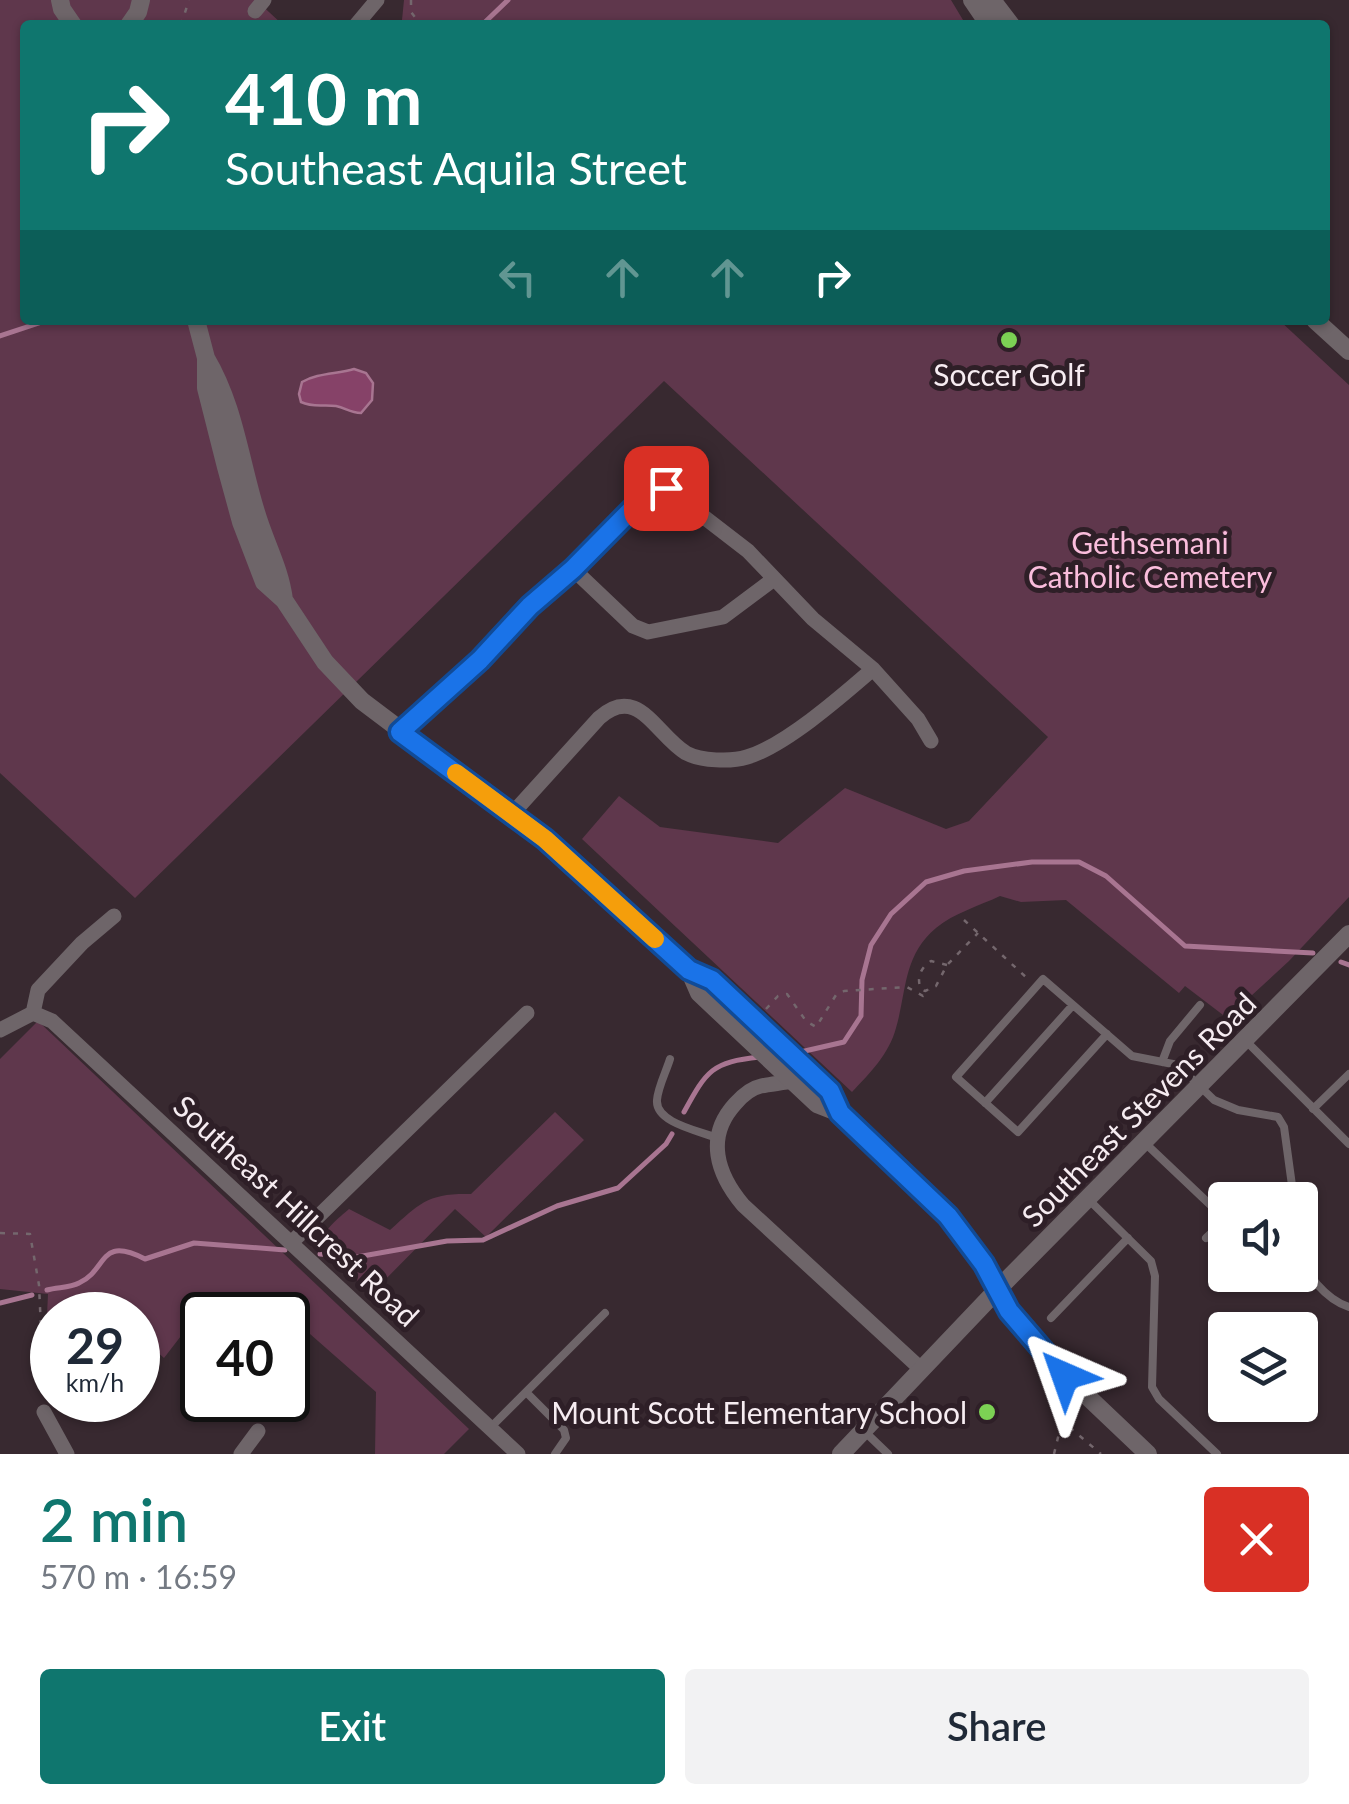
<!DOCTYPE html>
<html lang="en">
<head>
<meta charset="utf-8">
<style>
	:root { --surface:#fff; --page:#f2f2f3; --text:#1f2937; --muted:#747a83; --accent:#0f766e }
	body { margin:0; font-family:Lato,sans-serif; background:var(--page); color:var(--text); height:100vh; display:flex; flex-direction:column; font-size:38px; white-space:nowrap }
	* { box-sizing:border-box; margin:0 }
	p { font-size:32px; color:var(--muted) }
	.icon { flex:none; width:55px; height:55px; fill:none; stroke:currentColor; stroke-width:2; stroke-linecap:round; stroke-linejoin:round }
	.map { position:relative; height:1454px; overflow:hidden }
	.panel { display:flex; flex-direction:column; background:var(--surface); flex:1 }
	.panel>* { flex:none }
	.hud { position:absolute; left:20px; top:20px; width:1310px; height:305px; border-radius:10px; box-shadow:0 2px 8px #0004; background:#0f766e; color:#fff; overflow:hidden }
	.controls { position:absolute; left:1208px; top:1182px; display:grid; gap:20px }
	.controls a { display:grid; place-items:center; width:110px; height:110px; border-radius:10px; background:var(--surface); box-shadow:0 2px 8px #0004; font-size:50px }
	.speed { position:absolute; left:30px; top:1292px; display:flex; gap:20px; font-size:50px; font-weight:700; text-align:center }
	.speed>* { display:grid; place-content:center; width:130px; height:130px; border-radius:50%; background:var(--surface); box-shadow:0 2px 8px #0004; line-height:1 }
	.speed small { font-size:25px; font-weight:400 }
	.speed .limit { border:5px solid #111; border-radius:15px; background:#fff; color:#111 }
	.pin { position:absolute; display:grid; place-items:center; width:85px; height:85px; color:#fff; margin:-42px; border-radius:20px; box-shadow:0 5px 15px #0006 }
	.me { position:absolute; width:110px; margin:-55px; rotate:317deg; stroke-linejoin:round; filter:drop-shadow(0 0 8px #0008) }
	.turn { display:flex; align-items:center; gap:35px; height:210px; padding:0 40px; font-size:45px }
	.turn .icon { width:130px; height:130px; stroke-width:2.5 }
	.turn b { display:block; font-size:70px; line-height:85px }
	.lanes { display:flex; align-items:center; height:95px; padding:0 40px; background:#0003; justify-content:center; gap:50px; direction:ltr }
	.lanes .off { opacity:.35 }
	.round { display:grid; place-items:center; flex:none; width:105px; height:105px; border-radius:10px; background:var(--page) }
	.summary { display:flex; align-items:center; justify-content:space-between; height:170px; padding:0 40px }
	h1 { font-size:60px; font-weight:600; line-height:75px; color:var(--accent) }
	.action { display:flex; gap:20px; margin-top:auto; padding:20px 40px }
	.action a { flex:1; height:115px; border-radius:10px; background:var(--accent); color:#fff; font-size:40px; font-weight:600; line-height:115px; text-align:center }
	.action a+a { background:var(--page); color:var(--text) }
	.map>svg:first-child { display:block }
	.green { fill:#5f374c }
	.water { fill:#864268; stroke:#a87591; stroke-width:2.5 }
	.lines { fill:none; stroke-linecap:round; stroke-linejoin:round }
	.stream { stroke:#a87591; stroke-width:5 }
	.path { stroke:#74676d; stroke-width:2.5; stroke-dasharray:5 8; stroke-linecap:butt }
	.service { stroke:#6e6569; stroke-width:8 }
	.minor { stroke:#6e6569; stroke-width:15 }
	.tertiary { stroke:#6e6569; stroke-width:18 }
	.route-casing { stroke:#114b97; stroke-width:25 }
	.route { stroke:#1a73e8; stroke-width:18 }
	.slow { stroke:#f59e0b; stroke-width:18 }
	.poi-dot { fill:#7cd154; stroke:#2e1f27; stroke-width:4 }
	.labels { text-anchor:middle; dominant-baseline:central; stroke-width:10; stroke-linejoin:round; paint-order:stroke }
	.poi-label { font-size:30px; fill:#f6ecf1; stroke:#2e1f27 }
	.park-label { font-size:30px; fill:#fabddc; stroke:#2e1f27 }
	.street-label { font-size:30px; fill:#f6ecf1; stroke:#2e1f27 }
</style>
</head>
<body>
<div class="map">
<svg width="1349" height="1454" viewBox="0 0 1349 1454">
	<rect width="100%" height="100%" fill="#382930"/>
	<path class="green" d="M 0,0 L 256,0 L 283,25 L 25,25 L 25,320 L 1279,320 L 1349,385 L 1349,897 L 1289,961 L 1227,1018 L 1185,986 L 1179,993 L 1066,900 L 1021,902 L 1000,896 C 979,906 954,913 936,928 C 903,956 907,990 896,1028 C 889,1054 870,1073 852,1092 L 582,839 L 619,796 L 660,827 L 778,843 L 845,788 L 946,829 L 969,821 L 1048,737 L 664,381 L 135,898 L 0,773 Z
		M 404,0 L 951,0 L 966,25 L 406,25 L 402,20 Z
		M 38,1021 L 469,1429 L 444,1454 L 375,1454 L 376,1392 L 285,1312 L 202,1315 L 202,1321 L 191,1323 L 164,1358 L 138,1335 L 138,1315 L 114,1315 L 96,1299 L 72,1297 L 67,1315 L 52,1315 L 52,1372 L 50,1380 L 44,1379 L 48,1294 L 0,1289 L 0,1059 Z
		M 555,1112 L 584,1140 L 486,1237 L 455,1209 L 371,1294 L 325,1249 C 318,1232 337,1220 349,1209 L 390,1230 C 420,1203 428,1193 471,1194 Z"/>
	<path class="water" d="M 354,369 L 366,373 L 373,383 L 372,400 L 361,413 C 350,413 346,408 336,406 C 323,404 314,408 301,402 L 299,394 L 302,382 C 317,373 337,374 354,369 Z"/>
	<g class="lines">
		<path class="stream" d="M 482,25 L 508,0
			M 0,336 L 48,320
			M 1341,962 L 1349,965
			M 796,1053 L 844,1042 L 861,1016 L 862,980 L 871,945 L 891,914 L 926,882 L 964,871 L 1032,862 L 1079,862 L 1106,876 L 1185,946 L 1313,953
			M 684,1112 C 707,1070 712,1062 760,1057
			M 320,1254 L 357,1257 L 447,1241 L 483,1240 L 557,1206 L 618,1188 L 666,1144 L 672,1134
			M 47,1290 C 57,1287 70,1288 79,1283 C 108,1270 98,1235 145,1259 L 194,1243 L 285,1250
			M 0,1303 L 32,1295"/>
		<path class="path" d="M 411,0 L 411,12 L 421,25
			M 181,25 L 189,0
			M 964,920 L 1028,979
			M 947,965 L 931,961 C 921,967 916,978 921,989 L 925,991 L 936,986 L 947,965 L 978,933
			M 766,1009 L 778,996 L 787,994 L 806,1021 L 816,1027 L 836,995 L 844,991 L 907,987 L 923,996 L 929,990
			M 0,1233 L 30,1234 L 39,1285 L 44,1396
			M 1054,1454 L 1061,1425 L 1068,1426 L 1101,1454"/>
		<path class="service" d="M 1107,1034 L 1018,1132 L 956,1077 L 1043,979 L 1132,1056 L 1178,1065 L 1214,1100 L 1238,1110 L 1278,1117 L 1284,1127 L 1294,1200
			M 1246,1041 L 1349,1144
			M 670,1059 C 666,1072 658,1087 657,1100 C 655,1123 700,1131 717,1138
			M 1162,1062 L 1170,1041 L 1200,1005
			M 985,1103 L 1073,1005
			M 1313,1109 L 1349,1074
			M 1145,1143 L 1221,1215 L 1221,1224 L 1206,1238
			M 1087,1198 L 1151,1261 L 1155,1276 L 1152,1387 L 1159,1399 L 1217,1454
			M 1300,1251 C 1303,1273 1327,1300 1349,1307
			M 1233,1284 L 1241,1275
			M 1051,1318 L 1128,1238
			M 526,1392 L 564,1430 L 566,1438 L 555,1454
			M 490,1428 L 605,1313
			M 863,1430 L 888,1454"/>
		<path class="minor" d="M 255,11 L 264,0
			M 356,25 L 377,0
			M 573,569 L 633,626 L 648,632 L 723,617 L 774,579
			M 400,732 L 480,660 L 530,606 L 573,569 L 647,493 L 666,488 L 682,496 L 700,514 L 748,551 L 813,619 L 873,669 L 918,719 L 931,741
			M 512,814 L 599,718 C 638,683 656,735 686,753 C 701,761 731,762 747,757 C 785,746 843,695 873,669
			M 33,1013 L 52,1021 L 518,1454
			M 0,1030 L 33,1013 L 38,990 L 82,943 L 114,916
			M 793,1081 C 783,1083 771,1084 761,1086 C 751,1088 742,1096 735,1104 C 705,1137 717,1174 743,1205 L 921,1369
			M 292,1242 L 527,1013
			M 44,1412 L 67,1454
			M 241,1454 L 258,1431"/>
		<path class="tertiary" d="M 60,0 L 62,9 L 73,25
			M 972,0 L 989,25
			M 992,0 L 1011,25
			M 129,25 L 138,12 L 141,0
			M 196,320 L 206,358 L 206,388 L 226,467 L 241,522 L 264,582 L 284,600 L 325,662 L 362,701 L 545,839 L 689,970 L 712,980 L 830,1091 L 840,1113
			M 1315,320 L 1349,351
			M 206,358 C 234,405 240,460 256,512 C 265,543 280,568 284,600
			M 689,970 L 699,993 L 733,1025 L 817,1104 L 840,1113 L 932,1198 L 984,1264 L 1009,1311 L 1027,1335 L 1049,1360 L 1148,1454
			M 841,1454 L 998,1289 L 1349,934"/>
	</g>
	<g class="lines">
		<defs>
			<path id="route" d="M 666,488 L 647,494 L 573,569 L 530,606 L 480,660 L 400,732 L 545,839 L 689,970 L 712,980 L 830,1091 L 840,1113 L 948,1216 L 984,1264 L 1009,1311 L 1065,1376"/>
		</defs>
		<use href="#route" class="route-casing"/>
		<use href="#route" class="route"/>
		<path class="slow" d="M 456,773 L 545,839 L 655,939"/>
	</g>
	<g class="poi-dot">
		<circle cx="1009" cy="340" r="10"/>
		<circle cx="987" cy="1412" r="10"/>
	</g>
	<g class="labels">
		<g class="poi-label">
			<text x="1009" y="374">Soccer Golf</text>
			<text x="967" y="1412" text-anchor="end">Mount Scott Elementary School</text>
		</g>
		<g class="park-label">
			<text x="1150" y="542">Gethsemani<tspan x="1150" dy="34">Catholic Cemetery</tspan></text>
		</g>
		<g class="street-label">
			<text transform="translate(1138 1109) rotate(-45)">Southeast Stevens Road</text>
			<text transform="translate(297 1210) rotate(43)">Southeast Hillcrest Road</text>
		</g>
	</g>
</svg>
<div class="controls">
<a><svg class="icon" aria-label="sound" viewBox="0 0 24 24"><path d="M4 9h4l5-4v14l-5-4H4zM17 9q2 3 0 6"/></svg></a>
<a><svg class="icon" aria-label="layers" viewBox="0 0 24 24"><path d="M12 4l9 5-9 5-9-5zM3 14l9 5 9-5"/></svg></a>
</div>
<div class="speed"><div>29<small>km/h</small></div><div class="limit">40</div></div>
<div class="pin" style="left:666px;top:488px;background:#d93025"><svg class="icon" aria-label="arrive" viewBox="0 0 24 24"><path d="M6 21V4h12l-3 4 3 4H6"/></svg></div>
<svg class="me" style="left:1065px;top:1376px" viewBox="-20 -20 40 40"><path d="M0-17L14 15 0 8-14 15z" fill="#1a73e8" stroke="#fff" stroke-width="4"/></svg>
<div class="hud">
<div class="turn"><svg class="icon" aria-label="right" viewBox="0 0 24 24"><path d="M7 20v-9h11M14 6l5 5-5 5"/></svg><div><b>410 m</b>Southeast Aquila Street</div></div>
<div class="lanes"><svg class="icon off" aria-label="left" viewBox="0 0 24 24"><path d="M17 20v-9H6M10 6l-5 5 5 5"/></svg><svg class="icon off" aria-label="ahead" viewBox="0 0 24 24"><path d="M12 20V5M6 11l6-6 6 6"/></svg><svg class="icon off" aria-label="ahead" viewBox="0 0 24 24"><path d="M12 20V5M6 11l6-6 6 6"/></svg><svg class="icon" aria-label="right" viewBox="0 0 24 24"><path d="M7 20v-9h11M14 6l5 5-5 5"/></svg></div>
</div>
</div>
<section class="panel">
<div class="summary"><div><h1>2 min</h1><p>570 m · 16:59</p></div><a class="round" style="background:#d93025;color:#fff"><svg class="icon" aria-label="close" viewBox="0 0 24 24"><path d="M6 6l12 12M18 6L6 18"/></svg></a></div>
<div class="action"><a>Exit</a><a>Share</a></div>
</section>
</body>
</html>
